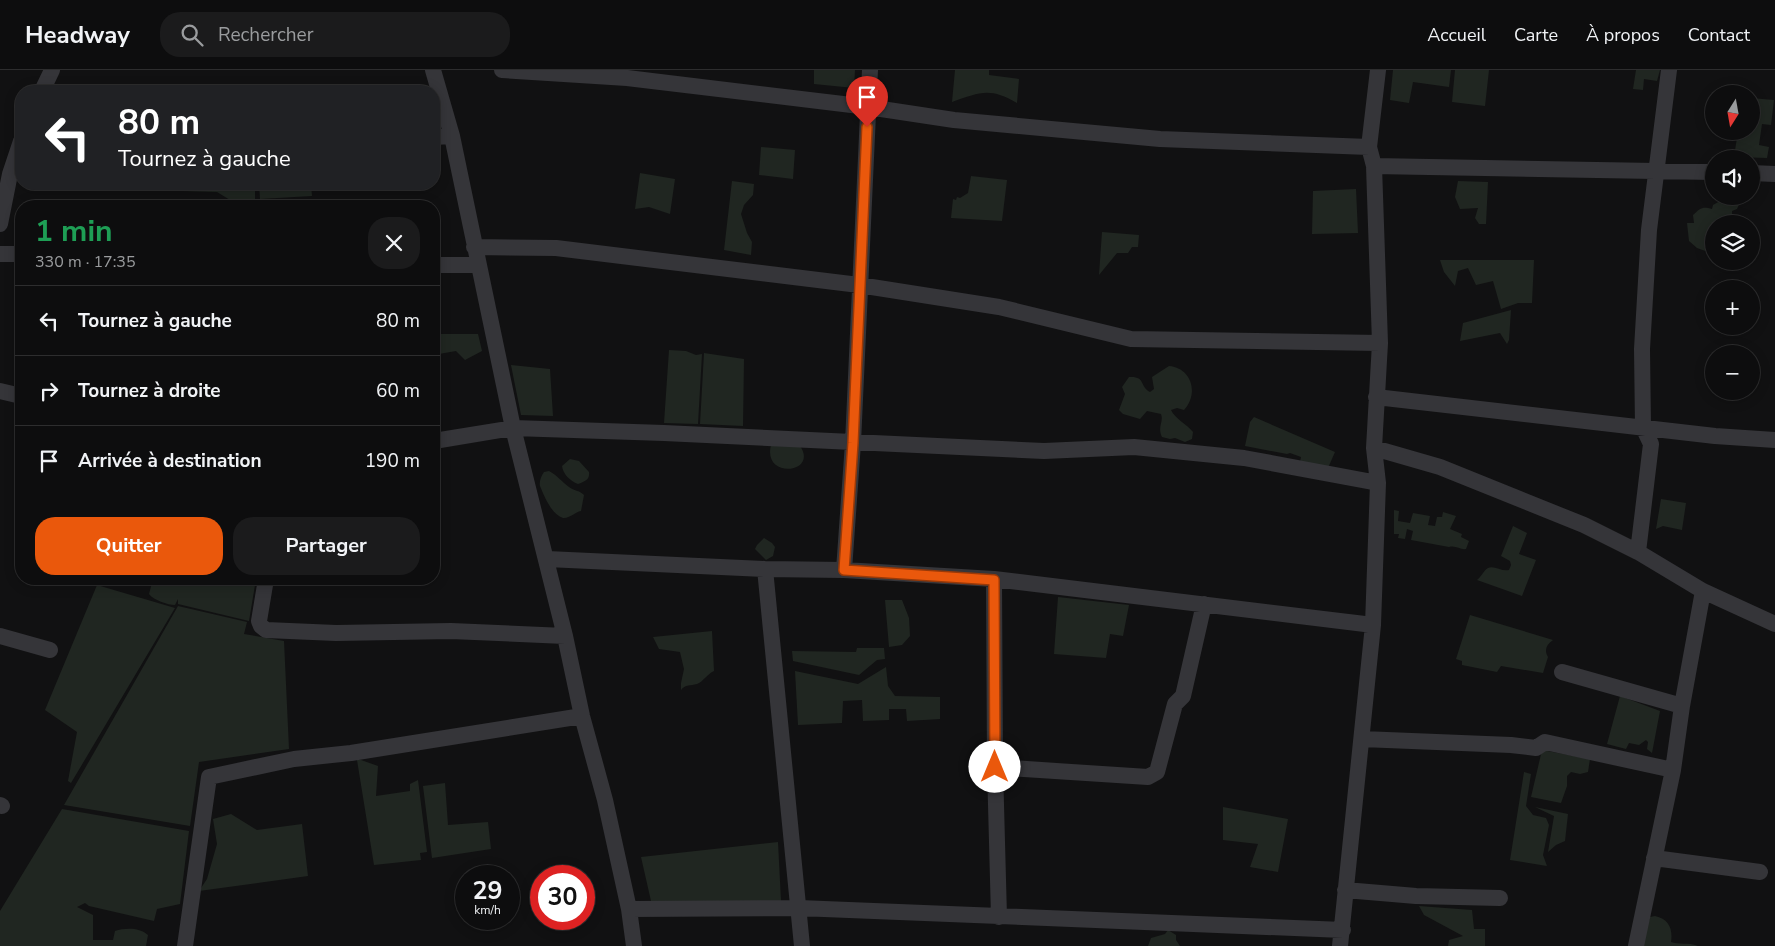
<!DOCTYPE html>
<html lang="fr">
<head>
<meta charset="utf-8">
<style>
	:root { --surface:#0d0d0e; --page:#1b1b1c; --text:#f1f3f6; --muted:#9a9c9e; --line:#2d2d2e; --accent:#ea580c }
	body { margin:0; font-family:"Nunito Sans",sans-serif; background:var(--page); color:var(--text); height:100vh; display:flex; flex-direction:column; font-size:19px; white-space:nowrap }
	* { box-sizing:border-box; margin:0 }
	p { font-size:16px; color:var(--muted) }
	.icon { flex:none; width:28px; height:28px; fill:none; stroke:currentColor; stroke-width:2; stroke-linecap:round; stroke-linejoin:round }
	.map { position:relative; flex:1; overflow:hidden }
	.panel { position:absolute; left:15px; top:130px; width:425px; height:385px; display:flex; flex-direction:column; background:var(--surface); border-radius:20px; box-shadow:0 2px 12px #0003,0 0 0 1px var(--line) }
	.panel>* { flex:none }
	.hud { position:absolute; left:15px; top:15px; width:425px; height:105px; border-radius:20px; box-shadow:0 2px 12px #0003,0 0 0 1px var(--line); background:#202124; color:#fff; overflow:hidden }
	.needle { width:32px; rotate:191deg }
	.tools { position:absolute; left:1705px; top:15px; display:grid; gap:10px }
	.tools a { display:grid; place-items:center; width:55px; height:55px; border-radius:50%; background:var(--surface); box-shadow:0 2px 12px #0003,0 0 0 1px var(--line); font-size:25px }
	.speed { position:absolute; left:455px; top:795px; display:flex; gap:10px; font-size:25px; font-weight:700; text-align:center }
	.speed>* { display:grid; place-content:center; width:65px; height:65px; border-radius:50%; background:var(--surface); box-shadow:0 2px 12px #0003,0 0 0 1px var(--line); line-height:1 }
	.speed small { font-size:12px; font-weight:400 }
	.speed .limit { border:8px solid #d22; background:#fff; color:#111 }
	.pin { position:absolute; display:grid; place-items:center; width:42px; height:42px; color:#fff; margin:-51px -21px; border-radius:50% 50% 50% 0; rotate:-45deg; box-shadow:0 0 5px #0007 }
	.pin .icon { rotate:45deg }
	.me { position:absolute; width:55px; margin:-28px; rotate:0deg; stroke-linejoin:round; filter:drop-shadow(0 0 4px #0008) }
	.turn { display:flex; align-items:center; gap:18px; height:105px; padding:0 20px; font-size:22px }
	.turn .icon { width:65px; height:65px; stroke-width:2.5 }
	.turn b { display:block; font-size:35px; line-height:42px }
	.round { display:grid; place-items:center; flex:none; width:52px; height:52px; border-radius:20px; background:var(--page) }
	.summary { display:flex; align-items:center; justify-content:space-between; height:85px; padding:0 20px }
	h1 { font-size:30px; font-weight:700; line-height:38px; color:#1e9e55 }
	.primary-button { display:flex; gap:10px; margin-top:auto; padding:10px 20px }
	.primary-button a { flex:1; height:58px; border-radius:20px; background:var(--accent); color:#fff; font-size:20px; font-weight:700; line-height:58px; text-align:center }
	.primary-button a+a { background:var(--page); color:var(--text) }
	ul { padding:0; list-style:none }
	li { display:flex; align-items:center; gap:15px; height:70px; padding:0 20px; border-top:1px solid var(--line) }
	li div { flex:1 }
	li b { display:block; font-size:19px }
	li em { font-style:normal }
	header { display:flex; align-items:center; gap:30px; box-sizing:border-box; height:70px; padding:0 25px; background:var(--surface); border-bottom:1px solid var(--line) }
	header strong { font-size:24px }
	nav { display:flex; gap:28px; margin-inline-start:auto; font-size:18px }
	.search { width:350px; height:45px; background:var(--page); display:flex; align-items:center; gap:12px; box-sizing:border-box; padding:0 18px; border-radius:20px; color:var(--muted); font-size:19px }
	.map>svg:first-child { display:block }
	.green { fill:#202621 }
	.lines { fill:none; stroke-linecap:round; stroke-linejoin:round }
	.minor { stroke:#353539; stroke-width:16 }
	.route-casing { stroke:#983908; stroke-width:12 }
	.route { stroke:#ea580c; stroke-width:9 }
</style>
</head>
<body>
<header>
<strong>Headway</strong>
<div class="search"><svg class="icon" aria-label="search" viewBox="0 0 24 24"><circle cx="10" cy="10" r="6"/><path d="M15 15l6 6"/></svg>Rechercher</div>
<nav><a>Accueil</a><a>Carte</a><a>À propos</a><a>Contact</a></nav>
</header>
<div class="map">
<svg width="1775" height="876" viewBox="0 0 1775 876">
	<rect width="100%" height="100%" fill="#111112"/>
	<path class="green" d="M 814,0 L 855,0 L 854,18 L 814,14 Z
		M 955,0 L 989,0 L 989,5 L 1019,9 L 1017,33 C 990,17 980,22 952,32 Z
		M 1393,0 L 1451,0 L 1449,17 L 1413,12 L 1409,33 L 1390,30 Z
		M 1455,0 L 1489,0 L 1485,36 L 1452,32 Z
		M 1636,0 L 1660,0 L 1657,11 L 1644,9 L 1643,20 L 1633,19 Z
		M 121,14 L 121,21 L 57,21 L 60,15 Z
		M 1751,28 L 1774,30 L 1771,55 L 1762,54 L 1759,75 L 1769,77 L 1767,88 L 1734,87 L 1738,61 L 1751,61 Z
		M 761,77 L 795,80 L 793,109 L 759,105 Z
		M 640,103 L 675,109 L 670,144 L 649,137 L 635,139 Z
		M 971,106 L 1007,110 L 1002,151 L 951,148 L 953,129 L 956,130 L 957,127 L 960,128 L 968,123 Z
		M 732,111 L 754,114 L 753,125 L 744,135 L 741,144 L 747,163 L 752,172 L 751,185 L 724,180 Z
		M 1458,111 L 1488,112 L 1486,154 L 1479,154 L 1475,148 L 1478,138 L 1460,139 L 1455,127 Z
		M 74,114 L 255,114 L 255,131 L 230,130 L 217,122 L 109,119 Z
		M 259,114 L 311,114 L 312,126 L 260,129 Z
		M 1356,119 L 1358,163 L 1312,164 L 1313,121 Z
		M 1729,126 L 1740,132 L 1737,139 L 1732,141 L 1732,147 L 1738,150 L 1738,154 L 1714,154 L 1714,191 L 1734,191 L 1730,195 C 1722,196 1715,193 1709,188 L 1708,182 L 1697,178 L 1689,171 L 1687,153 L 1694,153 L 1693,145 C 1700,138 1703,136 1712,139 L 1713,135 L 1720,131 L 1724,131 Z
		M 1102,162 L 1139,165 L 1138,177 L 1132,177 L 1128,183 L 1117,183 L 1099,205 Z
		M 1440,190 L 1534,190 L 1532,233 L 1518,233 L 1501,239 L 1493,211 L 1476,215 L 1468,198 L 1458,201 L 1455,216 L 1444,202 Z
		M 1511,240 L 1509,270 L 1507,274 L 1500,263 L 1460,271 L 1463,253 Z
		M 434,264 L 478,264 L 482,281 L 465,290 L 456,281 L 439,284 L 434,293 Z
		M 669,280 L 686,281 L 696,285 L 702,284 L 698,354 L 664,353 Z
		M 704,283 L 744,289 L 743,356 L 700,354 Z
		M 511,295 L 550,299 L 553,346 L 521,345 Z
		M 1169,296 C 1192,298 1199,324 1184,340 L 1177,338 L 1171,340 C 1175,349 1187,354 1193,362 L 1192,369 L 1185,372 L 1175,368 L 1170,369 L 1162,367 C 1157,357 1164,352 1161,344 L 1147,341 L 1140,349 L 1123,344 L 1119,340 L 1125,324 L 1122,317 L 1129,307 C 1146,306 1139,316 1150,322 L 1154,319 L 1152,307 Z
		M 1254,347 L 1335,382 L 1328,398 L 1300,392 L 1301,387 L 1290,383 L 1287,384 L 1245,376 L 1250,352 Z
		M 771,375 L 800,376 C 819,403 762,410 771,375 Z
		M 570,389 L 579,391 L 589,402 C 590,410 585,411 578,414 C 570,411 563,404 562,396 Z
		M 549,401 C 557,405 562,412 569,417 C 574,421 579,420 584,425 L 581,441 C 575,442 569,449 563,448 C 552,445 544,426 540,416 C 539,412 541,406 544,402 Z
		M 1661,429 L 1686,433 L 1682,460 L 1663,456 L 1656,459 Z
		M 1394,440 L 1399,441 L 1398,451 L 1410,453 L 1413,443 L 1430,446 L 1428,455 L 1435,456 L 1437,447 L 1442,447 L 1443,442 L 1456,446 L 1450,459 L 1462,464 L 1461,467 L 1469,471 L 1466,479 C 1460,480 1456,475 1449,477 L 1411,470 L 1413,461 L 1407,459 L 1405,469 L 1398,468 L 1399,464 L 1394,464 Z
		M 1513,456 L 1527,463 L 1519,484 L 1536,490 L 1522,526 L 1477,510 C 1481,507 1484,500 1488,498 C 1494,495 1502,502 1509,500 L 1511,495 L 1510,491 L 1501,486 Z
		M 764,468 L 772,473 L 775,477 L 773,486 L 766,490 L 755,479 L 757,475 Z
		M 153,509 L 256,509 L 249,551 L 178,534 L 178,529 L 175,535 C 168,535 153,530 149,524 Z
		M 97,515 L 175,538 L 71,713 L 68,711 L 77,662 L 45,640 Z
		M 1058,527 L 1129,535 L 1123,566 L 1110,564 L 1106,588 L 1054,584 Z
		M 885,530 L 902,530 L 909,548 L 910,566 L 902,575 L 889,577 Z
		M 178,536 L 247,552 L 244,564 L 284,571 L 289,679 L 199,692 L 190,756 L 64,735 Z
		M 1470,545 L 1553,570 C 1546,575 1544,580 1548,587 L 1543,603 L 1501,596 L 1497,602 L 1462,595 L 1462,591 L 1456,589 Z
		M 712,561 L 714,601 C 707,604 704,611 697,614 C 690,616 686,614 681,620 L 681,613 L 684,599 L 680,582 L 659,579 L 653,567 Z
		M 857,578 L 884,578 L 885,589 L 877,590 L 859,605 L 793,591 L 792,581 L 856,582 Z
		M 886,597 L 888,616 L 895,626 L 940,627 L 940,649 L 907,651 L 906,639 L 889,639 L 889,650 L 863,651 L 862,630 L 843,631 L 842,653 L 798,655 L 795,601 L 858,614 Z
		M 1620,626 L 1660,641 L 1652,683 L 1647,679 L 1648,672 L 1646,670 L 1639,675 L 1629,673 L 1626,679 L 1607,674 Z
		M 1542,680 L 1590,689 L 1588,702 L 1580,704 L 1571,702 L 1567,706 L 1567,716 L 1561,733 L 1531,727 Z
		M 357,690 L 361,690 L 378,696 L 376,726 L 410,721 L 410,714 L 418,710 L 427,782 L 420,783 L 421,790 L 374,795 Z
		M 1524,702 L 1531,704 L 1526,736 L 1533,745 L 1546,748 L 1549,755 L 1543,785 L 1547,796 L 1510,790 Z
		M 445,713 L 448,755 L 488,752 L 491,779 L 432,788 L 423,716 Z
		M 1223,737 L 1288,749 L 1278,802 L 1250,797 L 1258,774 L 1223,770 Z
		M 1535,737 L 1568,744 L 1565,771 L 1556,775 L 1548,782 L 1554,746 Z
		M 62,739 L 189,761 L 180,834 L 157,839 L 154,851 L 89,836 L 85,833 L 77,837 L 93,845 L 93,870 L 113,870 L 115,861 C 125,858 139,857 148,865 L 146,876 L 0,876 L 0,841 Z
		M 231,744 L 257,760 L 302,754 L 308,806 L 199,821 L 207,809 L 217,774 L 213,749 Z
		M 778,772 L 781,831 L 651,831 L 641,787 Z
		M 1419,836 L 1472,840 L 1474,859 L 1485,859 L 1485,876 L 1448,876 L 1449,870 L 1463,866 L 1424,845 Z
		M 1655,846 C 1669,849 1673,859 1671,872 C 1678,875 1688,872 1698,876 L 1642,876 L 1650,847 Z
		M 1168,860 L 1176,865 L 1176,870 L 1180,876 L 1148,876 L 1151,868 L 1165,864 Z"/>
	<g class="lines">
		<path class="minor" d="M 433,0 L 452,66 L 513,358 L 565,566 L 582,646 L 605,730 L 629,839 L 634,876
			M 502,0 L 627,8 L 868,37 L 954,50 L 1160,69 L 1369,77
			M 42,21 L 52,0
			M 434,67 L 452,66
			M 1374,96 L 1714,102
			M 1751,103 L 1775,104
			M 0,154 L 10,104 L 21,71
			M 474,177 L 556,178 L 859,215 L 999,237 L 1131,269 L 1380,273
			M 0,184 L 21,184
			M 434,195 L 478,195
			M 0,321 L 21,326
			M 1376,327 L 1715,366 L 1775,370
			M 434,371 L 513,358 L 664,363 L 1044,381 L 1134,377 L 1244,388 L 1378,413
			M 1374,378 L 1440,397 L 1584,455 L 1638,482 L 1703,521 L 1775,554
			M 1638,482 L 1651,374 L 1643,357 L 1642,279 L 1649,160 L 1669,0
			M 547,489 L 765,499 L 844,500 L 994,509 L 1373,555
			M 765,499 L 802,876
			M 844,500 L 853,373 L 870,0
			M 266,509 L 259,551 L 261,556 L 266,560 L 336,563 L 451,561 L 565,566
			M 994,509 L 995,697 L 999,847
			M 0,566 L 50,580
			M 1562,602 L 1682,636
			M 1362,669 L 1511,675 L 1536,678 L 1545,672 L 1673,700
			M 995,697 L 1148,707 L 1157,702 L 1175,634 L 1183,626 L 1204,534
			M 0,735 L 2,736
			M 1654,788 L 1760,802
			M 1345,820 L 1416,826 L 1500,828
			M 629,839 L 799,838 L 1343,860
			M 185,876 L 209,707 L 294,689 L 351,683 L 582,646
			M 1340,876 L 1373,555 L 1378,413 L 1374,378 L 1380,273 L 1374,96 L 1369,77 L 1378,0
			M 1636,876 L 1673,700 L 1682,636 L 1703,521"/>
	</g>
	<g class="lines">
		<defs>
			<path id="route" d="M 867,57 L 853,373 L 844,500 L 994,510 L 995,697"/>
		</defs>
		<use href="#route" class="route-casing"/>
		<use href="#route" class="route"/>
	</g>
</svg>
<div class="tools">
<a><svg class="needle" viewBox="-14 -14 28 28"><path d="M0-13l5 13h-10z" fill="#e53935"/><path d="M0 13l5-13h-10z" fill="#9a9c9e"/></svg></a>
<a><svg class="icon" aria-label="sound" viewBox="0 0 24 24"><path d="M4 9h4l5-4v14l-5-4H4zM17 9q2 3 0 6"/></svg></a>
<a><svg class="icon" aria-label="layers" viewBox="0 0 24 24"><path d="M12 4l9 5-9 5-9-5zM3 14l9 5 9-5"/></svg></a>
<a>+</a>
<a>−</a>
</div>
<div class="speed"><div>29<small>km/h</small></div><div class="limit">30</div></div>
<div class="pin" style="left:867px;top:57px;background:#d93025"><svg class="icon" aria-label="arrive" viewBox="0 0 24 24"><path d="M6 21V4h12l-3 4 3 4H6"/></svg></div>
<svg class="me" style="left:995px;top:697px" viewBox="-20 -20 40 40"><circle r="19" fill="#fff"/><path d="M0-13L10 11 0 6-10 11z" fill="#ea580c"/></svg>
<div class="hud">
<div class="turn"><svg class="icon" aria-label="left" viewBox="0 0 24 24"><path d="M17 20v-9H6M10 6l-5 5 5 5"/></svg><div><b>80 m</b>Tournez à gauche</div></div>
</div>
<section class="panel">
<div class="summary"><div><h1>1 min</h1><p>330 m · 17:35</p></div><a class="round"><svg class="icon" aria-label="close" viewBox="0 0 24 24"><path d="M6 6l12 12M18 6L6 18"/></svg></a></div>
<ul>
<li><svg class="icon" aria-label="left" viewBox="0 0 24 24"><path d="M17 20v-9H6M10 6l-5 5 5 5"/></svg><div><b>Tournez à gauche</b></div><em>80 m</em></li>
<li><svg class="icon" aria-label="right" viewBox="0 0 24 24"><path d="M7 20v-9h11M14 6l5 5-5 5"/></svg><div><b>Tournez à droite</b></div><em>60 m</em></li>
<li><svg class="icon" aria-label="arrive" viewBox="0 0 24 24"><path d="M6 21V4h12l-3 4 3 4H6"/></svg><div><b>Arrivée à destination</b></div><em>190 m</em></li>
</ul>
<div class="primary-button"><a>Quitter</a><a>Partager</a></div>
</section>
</div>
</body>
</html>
